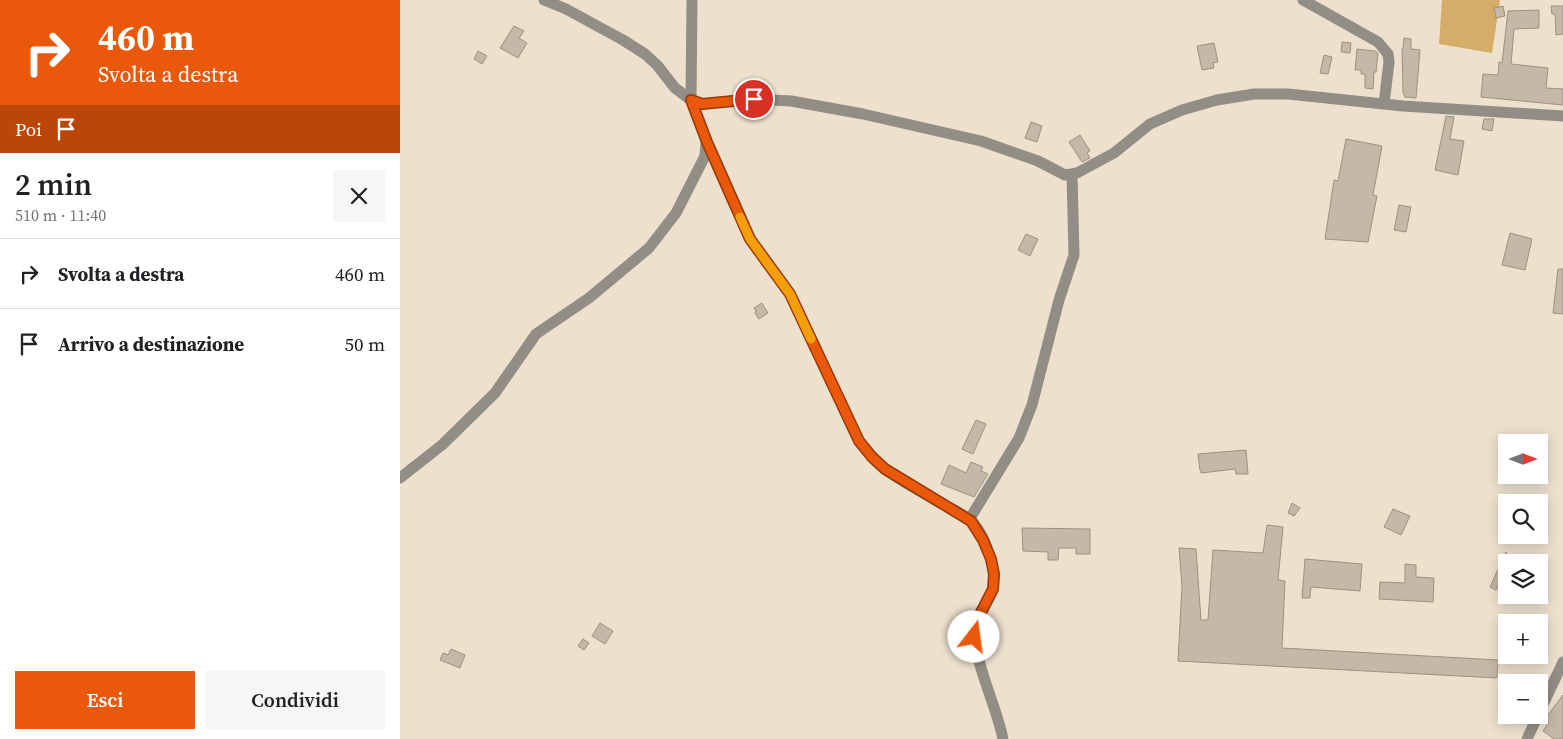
<!DOCTYPE html>
<html lang="it">
<head>
<meta charset="utf-8">
<style>
	:root { --surface:#fff; --page:#f6f6f6; --text:#202124; --muted:#757577; --line:#e0e0e0; --accent:#ea580c }
	body { margin:0; font-family:"Source Serif 4",serif; background:var(--page); color:var(--text); height:100vh; display:flex; flex-direction:column; font-size:19px; white-space:nowrap }
	* { box-sizing:border-box; margin:0 }
	p { font-size:16px; color:var(--muted) }
	.icon { flex:none; width:28px; height:28px; fill:none; stroke:currentColor; stroke-width:2; stroke-linecap:round; stroke-linejoin:round }
	.map { position:relative; flex:1; overflow:hidden }
	.panel { display:flex; flex-direction:column; background:var(--surface); width:400px }
	.panel>* { flex:none }
	.top-card { background:#ea580c; color:#fff; overflow:hidden }
	.needle { width:32px; rotate:90deg }
	.fabs { position:absolute; left:1098px; top:434px; display:grid; gap:10px }
	.fabs a { display:grid; place-items:center; width:50px; height:50px; border-radius:0px; background:var(--surface); box-shadow:0 2px 12px #0003; font-size:25px }
	.pin { position:absolute; display:grid; place-items:center; width:42px; height:42px; color:#fff; margin:-21px; border:2px solid #fff; border-radius:50%; box-shadow:0 1px 5px #0007 }
	.me { position:absolute; width:55px; margin:-28px; rotate:15deg; stroke-linejoin:round; filter:drop-shadow(0 0 4px #0008) }
	.turn { display:flex; align-items:center; gap:18px; height:105px; padding:0 15px; font-size:22px }
	.turn .icon { width:65px; height:65px; stroke-width:2.5 }
	.turn b { display:block; font-size:35px; line-height:42px }
	.then { display:flex; align-items:center; height:48px; padding:0 15px; background:#0003; gap:10px; font-size:19px }
	.round { display:grid; place-items:center; flex:none; width:52px; height:52px; border-radius:0px; background:var(--page) }
	.summary { display:flex; align-items:center; justify-content:space-between; height:85px; padding:0 15px }
	h1 { font-size:30px; font-weight:600; line-height:38px }
	.button { display:flex; gap:10px; margin-top:auto; padding:10px 15px }
	.button a { flex:1; height:58px; border-radius:0px; background:var(--accent); color:#fff; font-size:20px; font-weight:600; line-height:58px; text-align:center }
	.button a+a { background:var(--page); color:var(--text) }
	ul { padding:0; list-style:none }
	li { display:flex; align-items:center; gap:15px; height:70px; padding:0 15px; border-top:1px solid var(--line) }
	li div { flex:1 }
	li b { display:block; font-size:19px }
	li em { font-style:normal }
	main { display:flex; flex:1; min-height:0 }
	.map>svg:first-child { display:block }
	.forest { fill:#d5ad68 }
	.building { fill:#c4b9a6; stroke:#9c917f }
	.lines { fill:none; stroke-linecap:round; stroke-linejoin:round }
	.minor { stroke:#928d85; stroke-width:11 }
	.route-casing { stroke:#983908; stroke-width:12 }
	.route { stroke:#ea580c; stroke-width:9 }
	.slow { stroke:#f59e0b; stroke-width:9 }
</style>
</head>
<body>
<main>
<section class="panel">
<div class="top-card">
<div class="turn"><svg class="icon" aria-label="right" viewBox="0 0 24 24"><path d="M7 20v-9h11M14 6l5 5-5 5"/></svg><div><b>460 m</b>Svolta a destra</div></div>
<div class="then">Poi<svg class="icon" aria-label="arrive" viewBox="0 0 24 24"><path d="M6 21V4h12l-3 4 3 4H6"/></svg></div>
</div>
<div class="summary"><div><h1>2 min</h1><p>510 m · 11:40</p></div><a class="round"><svg class="icon" aria-label="close" viewBox="0 0 24 24"><path d="M6 6l12 12M18 6L6 18"/></svg></a></div>
<ul>
<li><svg class="icon" aria-label="right" viewBox="0 0 24 24"><path d="M7 20v-9h11M14 6l5 5-5 5"/></svg><div><b>Svolta a destra</b></div><em>460 m</em></li>
<li><svg class="icon" aria-label="arrive" viewBox="0 0 24 24"><path d="M6 21V4h12l-3 4 3 4H6"/></svg><div><b>Arrivo a destinazione</b></div><em>50 m</em></li>
</ul>
<div class="button"><a>Esci</a><a>Condividi</a></div>
</section>
<div class="map">
<svg width="1163" height="739" viewBox="0 0 1163 739">
	<rect width="100%" height="100%" fill="#ede1ce"/>
	<path class="forest" d="M 1042,0 L 1100,0 L 1092,53 L 1039,44 Z"/>
	<path class="building" d="M 1103,6 L 1105,16 L 1096,18 L 1094,8 Z
		M 1151,6 L 1163,6 L 1163,34 L 1156,35 L 1155,14 L 1152,14 Z
		M 1139,10 L 1139,28 L 1114,29 L 1111,64 L 1148,68 L 1146,88 L 1163,89 L 1163,105 L 1081,97 L 1083,74 L 1098,75 L 1099,62 L 1102,63 L 1108,11 Z
		M 114,26 L 124,31 L 119,38 L 127,43 L 118,58 L 100,48 Z
		M 1004,38 L 1011,39 L 1011,49 L 1020,50 L 1016,98 L 1005,97 L 1003,92 L 1002,49 L 1003,49 Z
		M 942,42 L 951,43 L 950,53 L 941,52 Z
		M 814,43 L 818,62 L 813,63 L 814,68 L 802,70 L 797,46 Z
		M 957,49 L 975,51 L 978,53 L 976,72 L 974,72 L 973,89 L 965,88 L 965,74 L 961,74 L 961,70 L 955,70 Z
		M 78,51 L 87,56 L 82,64 L 74,59 Z
		M 924,55 L 932,57 L 928,74 L 920,73 Z
		M 1046,116 L 1054,117 L 1050,139 L 1064,141 L 1058,175 L 1035,170 Z
		M 1084,119 L 1094,119 L 1092,131 L 1082,129 Z
		M 631,122 L 642,126 L 637,142 L 625,138 Z
		M 680,135 L 690,151 L 687,153 L 690,158 L 682,162 L 669,142 Z
		M 946,139 L 982,146 L 973,195 L 977,196 L 968,242 L 925,239 L 934,180 L 938,181 Z
		M 999,205 L 1011,207 L 1006,232 L 994,230 Z
		M 1110,233 L 1132,239 L 1125,270 L 1102,265 Z
		M 626,234 L 638,239 L 630,256 L 618,250 Z
		M 1158,269 L 1163,269 L 1163,314 L 1153,313 Z
		M 362,303 L 368,313 L 359,319 L 355,313 L 356,311 L 354,308 Z
		M 576,420 L 586,424 L 573,454 L 562,449 Z
		M 846,450 L 848,474 L 836,474 L 835,469 L 801,473 L 801,470 L 800,470 L 798,454 Z
		M 571,462 L 583,467 L 581,471 L 588,474 L 574,497 L 541,484 L 549,465 L 566,473 Z
		M 892,503 L 900,508 L 894,516 L 888,513 Z
		M 993,509 L 1010,516 L 1001,535 L 984,527 Z
		M 867,525 L 883,527 L 878,580 L 885,581 L 882,648 L 1098,660 L 1097,678 L 778,661 L 782,586 L 779,548 L 796,549 L 801,620 L 808,620 L 813,550 L 863,553 Z
		M 622,528 L 690,529 L 690,554 L 676,554 L 676,548 L 659,548 L 658,560 L 648,560 L 648,552 L 623,551 Z
		M 1106,552 L 1106,568 L 1096,590 L 1090,587 Z
		M 905,559 L 962,564 L 960,591 L 911,587 L 910,598 L 902,598 Z
		M 1005,564 L 1016,565 L 1016,577 L 1034,578 L 1033,602 L 979,599 L 980,582 L 1005,583 Z
		M 200,623 L 213,631 L 205,644 L 192,636 Z
		M 183,639 L 189,643 L 184,650 L 178,646 Z
		M 51,649 L 65,655 L 60,668 L 40,660 L 43,653 L 48,655 Z
		M 1163,695 L 1163,739 L 1154,739 L 1143,731 L 1149,722 L 1145,719 Z"/>
	<g class="lines">
		<path class="minor" d="M 144,0 L 166,9 L 223,40 L 245,54 L 257,65 L 275,88 L 291,100 L 302,104 L 354,99 L 391,101 L 463,114 L 581,141 L 638,161 L 665,175 L 677,173 L 714,153 L 750,124 L 782,110 L 817,100 L 854,94 L 888,94 L 1003,106 L 1163,116
			M 292,0 L 291,100 L 307,142 L 350,239 L 390,294 L 459,441 C 467,451 475,461 485,469 C 502,482 522,492 540,503 C 550,508 562,513 570,520 C 584,532 599,573 592,591 C 586,608 572,621 575,640 C 579,674 596,705 603,739
			M 903,0 L 978,42 L 988,54 L 989,62 L 984,104
			M 0,478 L 42,445 L 95,393 L 136,334 L 189,298 L 249,248 L 276,213 L 305,156 L 306,143
			M 569,520 L 619,438 L 632,405 L 659,300 L 674,255 L 672,174
			M 1139,713 L 1163,662
			M 1127,739 L 1138,715"/>
	</g>
	<g class="lines">
		<defs>
			<path id="route" d="M 354,99 L 302,104 L 291,100 L 307,142 L 350,239 L 390,294 L 459,441 L 472,457 L 485,469 L 571,521 L 583,540 L 591,559 L 594,574 L 593,589 L 575,624 L 574,637"/>
		</defs>
		<use href="#route" class="route-casing"/>
		<use href="#route" class="route"/>
		<path class="slow" d="M 340,217 L 350,239 L 390,294 L 411,339"/>
	</g>
</svg>
<div class="fabs">
<a><svg class="needle" viewBox="-14 -14 28 28"><path d="M0-13l5 13h-10z" fill="#e53935"/><path d="M0 13l5-13h-10z" fill="#757577"/></svg></a>
<a><svg class="icon" aria-label="search" viewBox="0 0 24 24"><circle cx="10" cy="10" r="6"/><path d="M15 15l6 6"/></svg></a>
<a><svg class="icon" aria-label="layers" viewBox="0 0 24 24"><path d="M12 4l9 5-9 5-9-5zM3 14l9 5 9-5"/></svg></a>
<a>+</a>
<a>−</a>
</div>
<div class="pin" style="left:354px;top:99px;background:#d93025"><svg class="icon" aria-label="arrive" viewBox="0 0 24 24"><path d="M6 21V4h12l-3 4 3 4H6"/></svg></div>
<svg class="me" style="left:574px;top:637px" viewBox="-20 -20 40 40"><circle r="19" fill="#fff"/><path d="M0-13L10 11 0 6-10 11z" fill="#ea580c"/></svg>
</div>
</main>
</body>
</html>
